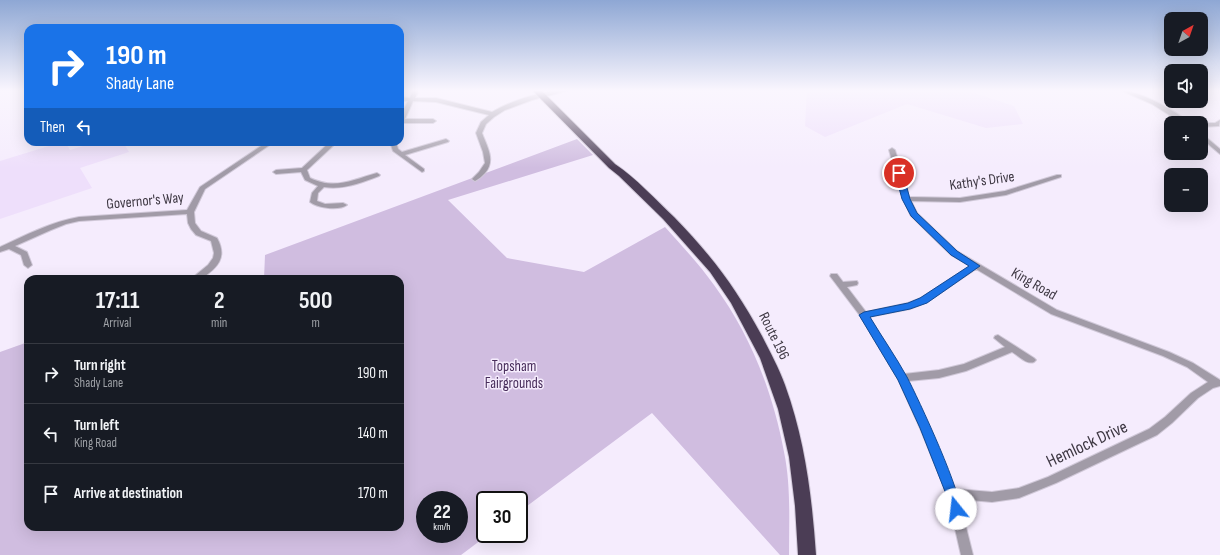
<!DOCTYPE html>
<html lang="en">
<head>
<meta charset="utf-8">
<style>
	:root { --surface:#171b24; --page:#20242c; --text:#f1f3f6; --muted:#9ea1a6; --line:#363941 }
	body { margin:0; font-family:"Sofia Sans Condensed",sans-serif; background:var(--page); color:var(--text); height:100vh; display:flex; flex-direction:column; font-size:15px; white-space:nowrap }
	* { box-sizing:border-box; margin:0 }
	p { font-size:13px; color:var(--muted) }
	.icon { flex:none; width:22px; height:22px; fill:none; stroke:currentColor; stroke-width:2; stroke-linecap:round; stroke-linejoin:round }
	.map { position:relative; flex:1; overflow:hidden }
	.details { position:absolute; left:24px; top:275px; width:380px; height:256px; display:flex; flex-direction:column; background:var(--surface); border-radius:12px; box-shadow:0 4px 16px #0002 }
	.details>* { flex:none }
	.top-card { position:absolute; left:24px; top:24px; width:380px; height:122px; border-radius:12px; box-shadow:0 4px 16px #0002; background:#1a73e8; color:#fff; overflow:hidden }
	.needle { width:26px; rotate:40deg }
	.buttons { position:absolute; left:1164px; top:12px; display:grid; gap:8px }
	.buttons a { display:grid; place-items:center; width:44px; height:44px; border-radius:8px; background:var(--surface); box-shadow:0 4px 16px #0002; font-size:20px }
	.speed { position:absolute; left:416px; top:491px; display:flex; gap:8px; font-size:20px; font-weight:700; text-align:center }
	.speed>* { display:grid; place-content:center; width:52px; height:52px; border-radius:50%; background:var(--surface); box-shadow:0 4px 16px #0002; line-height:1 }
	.speed small { font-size:10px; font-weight:400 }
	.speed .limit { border:2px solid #111; border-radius:6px; background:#fff; color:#111 }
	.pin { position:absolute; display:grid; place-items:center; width:34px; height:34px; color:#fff; margin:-17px; border:2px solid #fff; border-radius:50%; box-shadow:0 1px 4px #0007 }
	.me { position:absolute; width:44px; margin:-22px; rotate:344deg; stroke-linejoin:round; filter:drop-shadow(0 0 3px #0008) }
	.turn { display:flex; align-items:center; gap:14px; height:84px; padding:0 16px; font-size:18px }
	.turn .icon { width:52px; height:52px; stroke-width:2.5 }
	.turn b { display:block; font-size:28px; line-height:34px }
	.then { display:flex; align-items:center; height:38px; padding:0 16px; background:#0003; gap:8px; font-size:15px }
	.eta { display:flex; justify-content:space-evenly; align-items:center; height:68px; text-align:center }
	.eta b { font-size:24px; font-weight:700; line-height:28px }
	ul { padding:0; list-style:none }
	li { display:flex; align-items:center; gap:12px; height:60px; padding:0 16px; border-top:1px solid var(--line) }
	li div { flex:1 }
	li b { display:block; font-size:15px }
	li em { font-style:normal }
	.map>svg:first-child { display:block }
	.built { fill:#eedffb }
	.green { fill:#d0bde0; fill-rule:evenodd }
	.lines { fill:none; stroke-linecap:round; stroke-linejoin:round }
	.minor-casing { stroke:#d0c8d8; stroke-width:2 }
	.highway-casing { stroke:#d0c8d8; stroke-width:2 }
	.minor { fill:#a19ba7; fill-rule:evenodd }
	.highway { fill:#4b3d55; fill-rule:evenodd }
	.route { fill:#1a73e8; stroke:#114b97 }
	.labels { text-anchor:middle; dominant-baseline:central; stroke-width:3; stroke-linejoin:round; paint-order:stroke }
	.street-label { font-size:15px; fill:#3e3843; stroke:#f5ecfd }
	.park-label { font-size:15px; fill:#482d5b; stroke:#f5ecfd }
	.near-street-label { font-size:18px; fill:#3e3843; stroke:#f5ecfd }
</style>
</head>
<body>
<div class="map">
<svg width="1220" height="555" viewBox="0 0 1220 555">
	<rect width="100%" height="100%" fill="#f5ecfd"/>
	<path class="built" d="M 807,90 L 965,90 L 1014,106 L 1023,124 L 986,128 L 907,104 L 825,137 L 805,126 Z
		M 62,142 L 65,142 L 70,150 L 96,142 L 123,142 L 129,152 L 80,168 L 92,188 L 0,219 L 0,161 Z"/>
	<path class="green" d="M 577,139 L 593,155 L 448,200 L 507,258 L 584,272 L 665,227 C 682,246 699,264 714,285 C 750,334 773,392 784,452 C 791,485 789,521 789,555 L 780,555 L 652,413 L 519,512 L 519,500 L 485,500 L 485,534 L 489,534 L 461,555 L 0,555 L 0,352 L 28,342 L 28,527 L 400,527 L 400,279 L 264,279 L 265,255 ZM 425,500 L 459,500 L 459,534 L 425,534 Z"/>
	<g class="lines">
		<defs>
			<path id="minor" d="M 413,90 L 419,90 L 415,98 L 436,98 L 492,112 C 513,100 546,89 570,90 L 532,100 L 505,110 L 494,117 L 486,124 L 482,133 C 487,147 496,160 485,173 C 482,176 479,179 475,181 L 472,179 L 479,172 L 485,163 L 483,152 L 476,133 L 481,122 L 489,115 L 436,102 L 413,101 L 405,119 L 433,119 L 436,121 L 433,123 L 403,123 L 400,125 L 400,117 L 408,101 L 400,101 L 400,97 L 410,98 Z
				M 1120,90 C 1137,90 1177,111 1189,123 L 1182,123 L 1152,104 Z
				M 1220,120 L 1219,126 L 1201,127 L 1201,123 L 1215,123 Z
				M 1201,133 L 1220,149 L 1220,154 L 1201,138 Z
				M 446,139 L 449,141 L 448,142 L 405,155 L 424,169 L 424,171 L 422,172 L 393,151 L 390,142 L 396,142 L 398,149 L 402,152 Z
				M 267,142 L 274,142 L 205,189 L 194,212 L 195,223 L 201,231 L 217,238 C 228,258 217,268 201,279 L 191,279 L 208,265 L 213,258 L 214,253 L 211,241 L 196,235 L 191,229 L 188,223 L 187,214 L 79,221 L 66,224 L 51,230 L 15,246 L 27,252 L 32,265 L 28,268 L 24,265 L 21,255 L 9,249 L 0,252 L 0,247 C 26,235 51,222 79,217 L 187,210 L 200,187 Z
				M 330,142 L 337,142 L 307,170 L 310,178 C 335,190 352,180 377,173 L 380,175 L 379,176 C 361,183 343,190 324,187 L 318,193 L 317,201 L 325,204 L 343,203 L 347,205 C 339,211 317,208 310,202 L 312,193 L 318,186 L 305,180 L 301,172 L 276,174 L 273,172 L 276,170 L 302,168 Z
				M 892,148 L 895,150 L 909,197 L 960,198 L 1005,191 L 1057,175 L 1061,175 L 1061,177 L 1006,195 L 960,202 L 911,201 L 917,213 L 957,251 L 1057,310 L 1169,352 L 1193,363 L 1220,380 L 1220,386 L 1213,388 L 1198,398 L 1172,423 L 1157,435 L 1056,483 L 1019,498 L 992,502 L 959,499 L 973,555 L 961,555 L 947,494 L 920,428 L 898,379 L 861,317 L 830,276 L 831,274 L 837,274 L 843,282 L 857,281 L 858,283 L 857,285 L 847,287 L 866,312 L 908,303 L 921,298 L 970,266 L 951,255 L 911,216 L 903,199 L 889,150 ZM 976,269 L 1051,314 L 1163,356 L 1187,367 L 1208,382 L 1191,393 L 1165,417 L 1149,429 L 1048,477 L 1019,488 L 992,492 L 955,489 L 930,428 L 908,381 L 939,378 L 966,371 L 1012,352 C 1019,356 1027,365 1034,362 L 1036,360 L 1034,358 L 998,335 L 995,336 L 994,338 L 1005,347 L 964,364 L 939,370 L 904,374 L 869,317 L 910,309 L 927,302 Z"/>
			<path id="highway" d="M 532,90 L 541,90 L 615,164 C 637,179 655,199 674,217 C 712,256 736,288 762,336 C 770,352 779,368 785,385 C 805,440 812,497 816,555 L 798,555 L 795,506 L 789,457 L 778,409 L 760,358 L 731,303 L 710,272 L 663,219 L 619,176 L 609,168 Z"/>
		</defs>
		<use href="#minor" class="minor-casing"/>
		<use href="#highway" class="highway-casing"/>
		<use href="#minor" class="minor"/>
		<use href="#highway" class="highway"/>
	</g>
	<linearGradient id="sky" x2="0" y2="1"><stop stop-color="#8ea7d4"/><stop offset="0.54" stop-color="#faf6fe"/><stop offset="1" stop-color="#faf6fe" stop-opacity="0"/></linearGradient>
	<rect width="1220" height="168" fill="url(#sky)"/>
	<path class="route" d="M 899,171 L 903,173 L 910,199 L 917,213 L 957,251 L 980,266 L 927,303 L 910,309 L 870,317 C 882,337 896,357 907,377 C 917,396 966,500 960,514 L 956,515 L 951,514 L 946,494 L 920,428 L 898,380 L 859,315 L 864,312 L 908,303 L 920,298 L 969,266 L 951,255 L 911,216 L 902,199 L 895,173 Z"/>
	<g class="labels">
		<g class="street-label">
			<text transform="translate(982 181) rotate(-8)">Kathy's Drive</text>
			<text transform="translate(145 201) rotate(-5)">Governor's Way</text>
			<text transform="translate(1034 284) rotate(30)">King Road</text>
			<text transform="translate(774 336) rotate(64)">Route 196</text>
		</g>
		<g class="park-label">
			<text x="514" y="366">Topsham<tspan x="514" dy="17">Fairgrounds</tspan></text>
		</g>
		<g class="near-street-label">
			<text transform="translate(1087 444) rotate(-25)">Hemlock Drive</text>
		</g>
	</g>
</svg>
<div class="buttons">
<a><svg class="needle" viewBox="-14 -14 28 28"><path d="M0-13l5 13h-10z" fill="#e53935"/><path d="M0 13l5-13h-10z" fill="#9ea1a6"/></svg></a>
<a><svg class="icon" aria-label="sound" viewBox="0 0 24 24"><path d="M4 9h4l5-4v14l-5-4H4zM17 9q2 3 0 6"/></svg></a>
<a>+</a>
<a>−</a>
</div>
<div class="speed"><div>22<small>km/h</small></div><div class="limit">30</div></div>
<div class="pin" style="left:899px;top:173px;background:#d93025"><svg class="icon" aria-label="arrive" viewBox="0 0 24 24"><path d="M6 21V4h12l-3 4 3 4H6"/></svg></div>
<svg class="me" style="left:956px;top:509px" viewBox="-20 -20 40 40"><circle r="19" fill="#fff"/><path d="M0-13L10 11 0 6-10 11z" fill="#1a73e8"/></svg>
<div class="top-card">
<div class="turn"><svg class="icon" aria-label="right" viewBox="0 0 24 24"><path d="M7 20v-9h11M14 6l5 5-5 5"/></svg><div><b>190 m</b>Shady Lane</div></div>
<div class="then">Then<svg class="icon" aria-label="left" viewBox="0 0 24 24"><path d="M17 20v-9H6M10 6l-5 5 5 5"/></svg></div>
</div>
<section class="details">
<div class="eta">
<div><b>17:11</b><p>Arrival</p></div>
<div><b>2</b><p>min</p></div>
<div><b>500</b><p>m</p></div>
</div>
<ul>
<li><svg class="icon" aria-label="right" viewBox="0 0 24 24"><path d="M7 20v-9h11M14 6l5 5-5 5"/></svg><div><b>Turn right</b><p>Shady Lane</p></div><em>190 m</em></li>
<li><svg class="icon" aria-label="left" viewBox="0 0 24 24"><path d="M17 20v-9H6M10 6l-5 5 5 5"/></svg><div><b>Turn left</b><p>King Road</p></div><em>140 m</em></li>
<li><svg class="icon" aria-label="arrive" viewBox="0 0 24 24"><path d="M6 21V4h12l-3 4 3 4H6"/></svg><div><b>Arrive at destination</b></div><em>170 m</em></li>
</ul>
</section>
</div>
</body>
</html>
